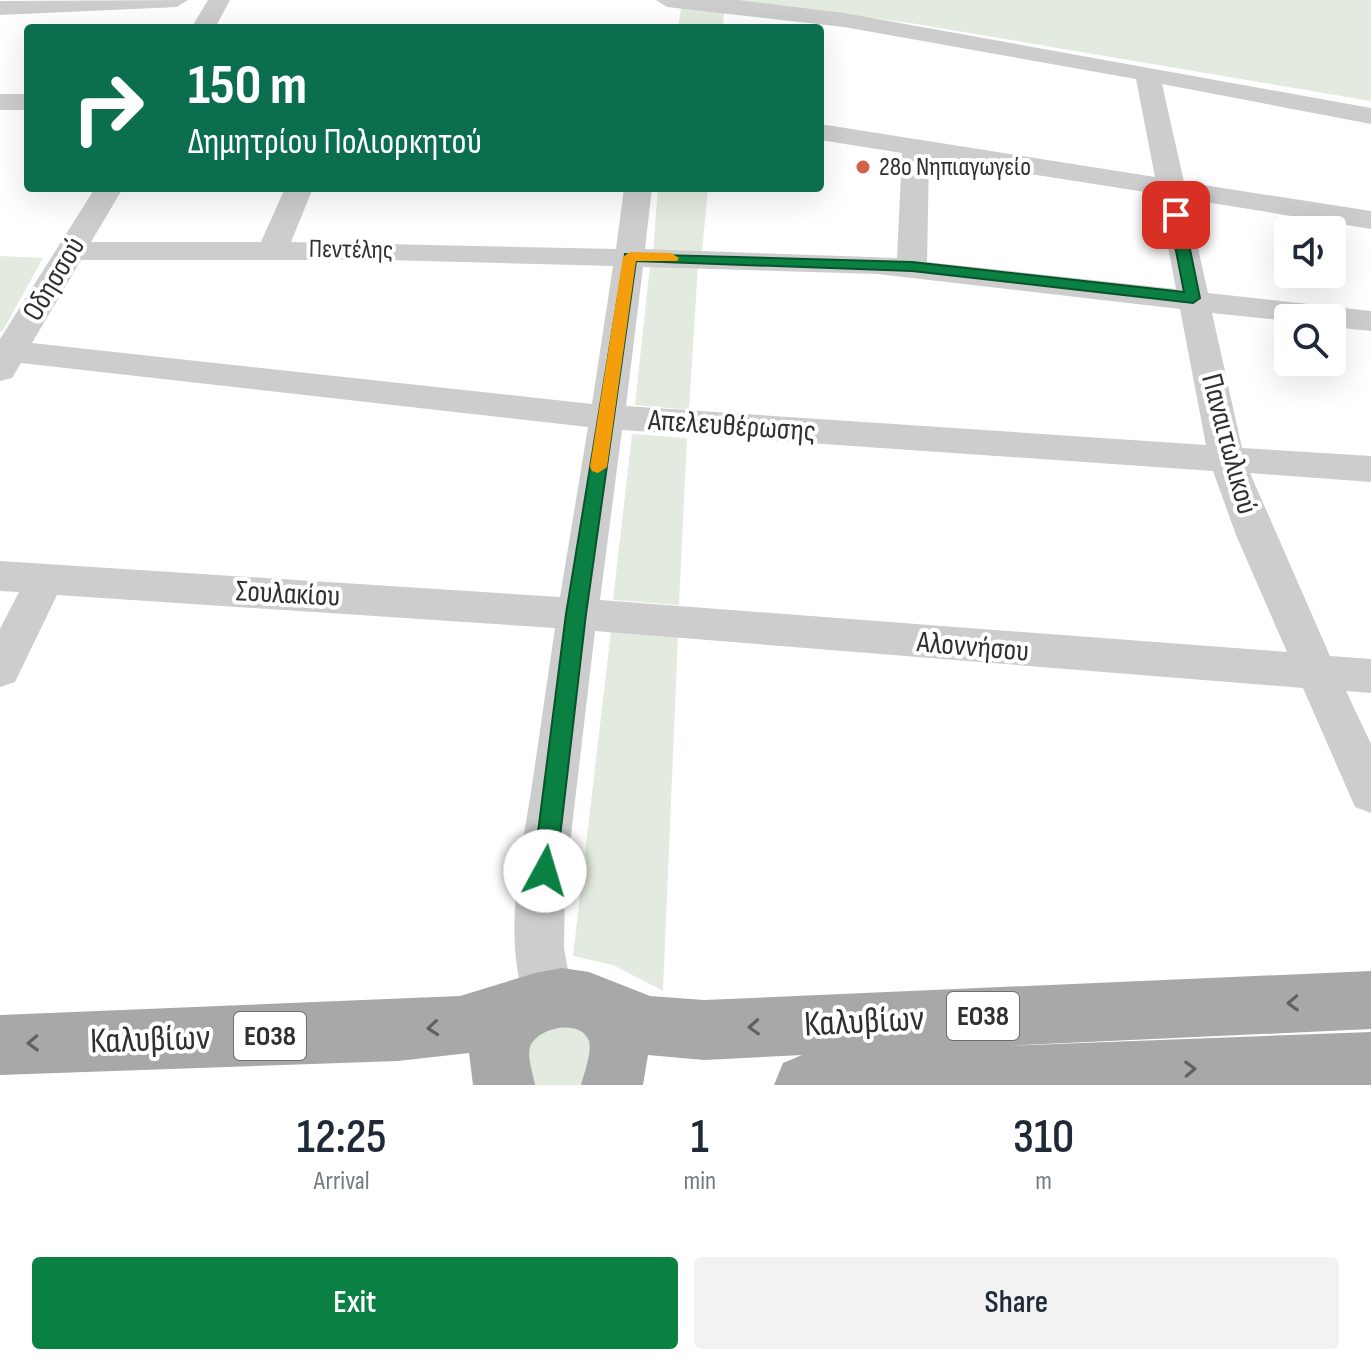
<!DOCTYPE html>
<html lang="en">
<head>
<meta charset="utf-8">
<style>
	:root { --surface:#fff; --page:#f2f2f3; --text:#1f2937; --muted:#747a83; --accent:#0b8043 }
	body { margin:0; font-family:"Sofia Sans Condensed",sans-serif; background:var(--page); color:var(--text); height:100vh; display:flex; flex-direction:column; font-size:30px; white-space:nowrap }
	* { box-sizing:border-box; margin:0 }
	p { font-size:26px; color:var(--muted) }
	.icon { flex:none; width:44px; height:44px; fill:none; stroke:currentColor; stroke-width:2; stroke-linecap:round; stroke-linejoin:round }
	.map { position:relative; height:1085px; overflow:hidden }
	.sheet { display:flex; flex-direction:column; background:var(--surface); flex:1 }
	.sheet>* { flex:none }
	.guide { position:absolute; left:24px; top:24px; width:800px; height:168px; border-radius:8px; box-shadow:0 8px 32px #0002; background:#0b6e4f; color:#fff; overflow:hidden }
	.buttons { position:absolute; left:1274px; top:216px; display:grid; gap:16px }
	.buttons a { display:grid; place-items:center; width:72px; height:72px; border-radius:8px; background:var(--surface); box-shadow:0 8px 32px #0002; font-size:40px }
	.pin { position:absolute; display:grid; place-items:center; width:68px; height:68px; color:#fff; margin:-34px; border-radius:16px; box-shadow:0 4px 12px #0006 }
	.me { position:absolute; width:88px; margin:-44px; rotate:6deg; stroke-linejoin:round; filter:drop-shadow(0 0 6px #0008) }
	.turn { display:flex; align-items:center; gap:28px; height:168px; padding:0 32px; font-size:36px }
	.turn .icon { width:104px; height:104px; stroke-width:2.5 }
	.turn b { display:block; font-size:56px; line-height:68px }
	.eta { display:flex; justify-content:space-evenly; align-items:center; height:136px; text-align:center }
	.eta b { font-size:48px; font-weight:600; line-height:56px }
	.cta { display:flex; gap:16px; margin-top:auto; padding:16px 32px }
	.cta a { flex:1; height:92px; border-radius:8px; background:var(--accent); color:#fff; font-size:32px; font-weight:600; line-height:92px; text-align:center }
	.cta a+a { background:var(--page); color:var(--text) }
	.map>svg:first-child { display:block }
	.green { fill:#e3ebe0 }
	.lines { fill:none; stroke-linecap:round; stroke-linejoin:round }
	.minor { fill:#cdcdcd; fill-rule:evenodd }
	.major { fill:#a8a8a8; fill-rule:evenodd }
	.oneway { stroke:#606060 }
	.route { fill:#0b8043; stroke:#07532c; stroke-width:2 }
	.slow { fill:#f59e0b }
	.poi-dot { fill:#d26247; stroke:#fff; stroke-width:3 }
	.labels { text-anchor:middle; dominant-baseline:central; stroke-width:8; stroke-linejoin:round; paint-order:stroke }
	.far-poi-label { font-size:26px; fill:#303030; stroke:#fff; text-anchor:start }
	.far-street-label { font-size:26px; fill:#303030; stroke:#fff }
	.shield { fill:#fff; stroke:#6e6e6e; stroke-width:2 }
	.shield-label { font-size:28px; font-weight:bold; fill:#303030 }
	.street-label { font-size:30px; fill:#303030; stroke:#fff }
	.near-street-label { font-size:36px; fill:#303030; stroke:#fff }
</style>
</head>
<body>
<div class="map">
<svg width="1371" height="1085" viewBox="0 0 1371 1085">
	<rect width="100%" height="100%" fill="#fff"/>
	<path class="green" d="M 731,0 L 1371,0 L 1371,101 L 910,23 Z
		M 681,8 L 724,12 L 723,28 L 678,28 Z
		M 658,188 L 708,188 L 702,252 L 653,252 Z
		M 0,256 L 43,258 L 2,332 L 0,331 Z
		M 650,265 L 698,265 L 689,410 L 635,405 Z
		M 632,434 L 687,438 L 679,605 L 613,600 Z
		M 611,631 L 678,635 L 663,991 L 613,965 L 573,956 Z
		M 560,1017 L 594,1036 L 585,1085 L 533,1085 L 526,1075 L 527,1040 Z"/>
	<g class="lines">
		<path class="minor" d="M 188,0 L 177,7 L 0,15 L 0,1 Z
			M 208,0 L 230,0 L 215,28 L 191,28 Z
			M 656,0 L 737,0 L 844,13 L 1371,108 L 1371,124 L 1162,84 L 1184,182 L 1371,211 L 1371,229 L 1187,199 L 1208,293 L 1371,311 L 1371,331 L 1332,327 L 1332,318 L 1288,318 L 1288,321 L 1212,313 L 1242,448 L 1371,456 L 1371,482 L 1250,473 L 1330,656 L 1371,659 L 1371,693 L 1346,691 L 1371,744 L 1371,813 L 1355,807 L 1303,688 L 595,631 L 565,886 L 564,948 L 573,998 L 566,1016 L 548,1023 L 530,1016 C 501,945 519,865 531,792 C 539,737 547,683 555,628 L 57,595 L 15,682 L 0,687 L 0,629 L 19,592 L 0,591 L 0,561 L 560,597 L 588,427 L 21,363 L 12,378 L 0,381 L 0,339 L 95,188 L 123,188 L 91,242 L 261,242 L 285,188 L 313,188 L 291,242 L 616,249 L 624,188 L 652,188 L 645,249 L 897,258 L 902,153 L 820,140 L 820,124 L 1155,177 L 1136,79 L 844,27 L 667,7 ZM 929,158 L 1158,194 L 1176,289 L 927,262 ZM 81,260 L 387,260 L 613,266 L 592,404 L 32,343 ZM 643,267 L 877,274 L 1180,309 L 1206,445 L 626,406 ZM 622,430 L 1213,471 L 1236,535 L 1287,652 L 600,600 Z
			M 0,94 L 28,94 L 28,110 L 0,110 Z"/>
		<path class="major" d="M 562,968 L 589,972 L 650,996 L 704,1000 L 1371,971 L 1371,1029 L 1000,1046 L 1371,1032 L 1371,1085 L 774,1085 L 783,1063 L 802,1055 L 704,1060 L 648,1055 L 643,1085 L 581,1085 C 584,1073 592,1053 589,1041 C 581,1018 537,1027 530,1047 C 527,1057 533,1074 535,1085 L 473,1085 L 469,1053 L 398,1061 L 0,1075 L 0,1015 L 460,996 L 535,973 Z"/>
	</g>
	<defs><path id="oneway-chevron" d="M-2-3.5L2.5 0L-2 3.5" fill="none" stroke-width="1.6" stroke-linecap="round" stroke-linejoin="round" transform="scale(2)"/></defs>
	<g class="oneway">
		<use href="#oneway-chevron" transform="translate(1293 1003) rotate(178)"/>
		<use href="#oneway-chevron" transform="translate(754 1027) rotate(177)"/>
		<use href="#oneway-chevron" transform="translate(433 1028) rotate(175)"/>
		<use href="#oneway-chevron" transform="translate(33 1043) rotate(178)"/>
		<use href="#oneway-chevron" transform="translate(1190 1069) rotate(-2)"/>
	</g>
	<path class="route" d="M 1176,211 L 1183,215 L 1200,298 L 1193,303 L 912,271 L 636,261 L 586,614 L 556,871 L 553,879 L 545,882 L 537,879 L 533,871 L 566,614 L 625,254 L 912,262 L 1184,292 L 1169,215 Z"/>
	<path class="slow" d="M 671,253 L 679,258 L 677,261 L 636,261 L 607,467 L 598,473 L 592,471 L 590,467 L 623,257 L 630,252 Z"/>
	<circle class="poi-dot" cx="863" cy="167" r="8"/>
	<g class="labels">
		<g class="far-poi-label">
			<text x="879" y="167">28ο Νηπιαγωγείο</text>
		</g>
		<g class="far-street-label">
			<text transform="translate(351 250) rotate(1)">Πεντέλης</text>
		</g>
		<g class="shield">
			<rect x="947" y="992" width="72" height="48" rx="6"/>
			<rect x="234" y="1012" width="72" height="48" rx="6"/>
		</g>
		<g class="shield-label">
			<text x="983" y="1016">ΕΟ38</text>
			<text x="270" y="1036">ΕΟ38</text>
		</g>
		<g class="street-label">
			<text transform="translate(54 279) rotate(-59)">Οδησσού</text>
			<text transform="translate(732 426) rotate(4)">Απελευθέρωσης</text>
			<text transform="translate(1229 444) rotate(75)">Παναιτωλικού</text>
			<text transform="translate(288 594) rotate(3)">Σουλακίου</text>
			<text transform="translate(973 647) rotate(5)">Αλοννήσου</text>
		</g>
		<g class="near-street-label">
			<text transform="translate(864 1022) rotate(-3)">Καλυβίων</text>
			<text transform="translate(150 1040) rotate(-2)">Καλυβίων</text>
		</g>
	</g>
</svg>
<div class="buttons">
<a><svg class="icon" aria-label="sound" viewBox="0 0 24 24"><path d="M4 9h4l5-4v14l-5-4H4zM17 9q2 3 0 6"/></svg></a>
<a><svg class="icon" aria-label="search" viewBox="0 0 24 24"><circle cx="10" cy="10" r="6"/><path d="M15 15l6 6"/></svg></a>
</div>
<div class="pin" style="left:1176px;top:215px;background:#d93025"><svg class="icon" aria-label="arrive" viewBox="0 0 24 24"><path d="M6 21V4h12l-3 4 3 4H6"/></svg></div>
<svg class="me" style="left:545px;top:871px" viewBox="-20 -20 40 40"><circle r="19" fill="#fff"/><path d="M0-13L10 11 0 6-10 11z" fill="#0b8043"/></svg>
<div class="guide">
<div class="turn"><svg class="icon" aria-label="right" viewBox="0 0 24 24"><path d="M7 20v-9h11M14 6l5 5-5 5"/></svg><div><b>150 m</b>Δημητρίου Πολιορκητού</div></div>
</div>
</div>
<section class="sheet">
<div class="eta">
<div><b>12:25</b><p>Arrival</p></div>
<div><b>1</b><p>min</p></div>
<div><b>310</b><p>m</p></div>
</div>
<div class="cta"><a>Exit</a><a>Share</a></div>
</section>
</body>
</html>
